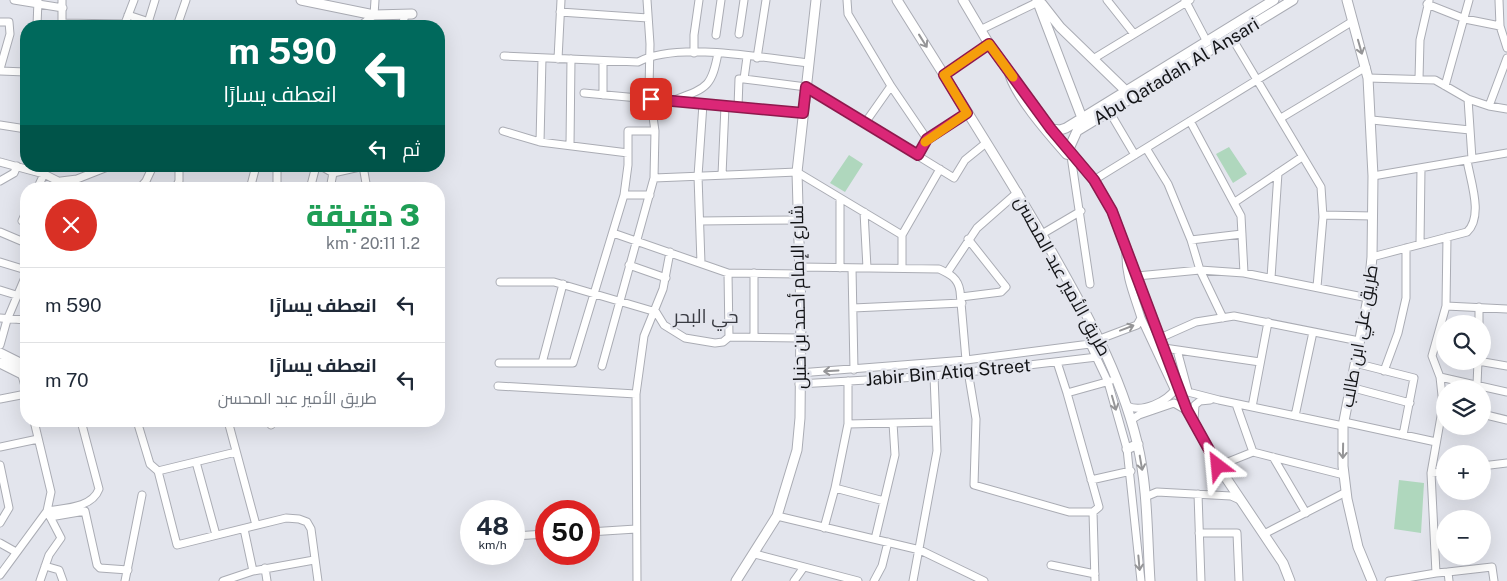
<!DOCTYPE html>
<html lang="ar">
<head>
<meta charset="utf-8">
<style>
	:root { --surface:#fff; --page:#f6f6f7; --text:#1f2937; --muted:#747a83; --line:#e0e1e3 }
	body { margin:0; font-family:"Public Sans",Cairo,sans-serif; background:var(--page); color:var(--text); direction:rtl; height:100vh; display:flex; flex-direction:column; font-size:19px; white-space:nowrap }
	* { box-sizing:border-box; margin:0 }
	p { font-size:16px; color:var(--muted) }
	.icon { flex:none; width:28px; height:28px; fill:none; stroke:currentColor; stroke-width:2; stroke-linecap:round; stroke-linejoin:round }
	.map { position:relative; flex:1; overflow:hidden; direction:ltr }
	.details { position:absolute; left:20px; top:182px; width:425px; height:245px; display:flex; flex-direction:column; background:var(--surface); border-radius:20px; box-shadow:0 5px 20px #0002; direction:rtl }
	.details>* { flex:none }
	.banner { position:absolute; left:20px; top:20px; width:425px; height:152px; border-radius:20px; box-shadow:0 5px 20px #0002; direction:rtl; background:#00695c; color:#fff; overflow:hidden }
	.tools { position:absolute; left:1436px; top:315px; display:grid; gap:10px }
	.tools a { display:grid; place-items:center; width:55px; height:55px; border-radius:50%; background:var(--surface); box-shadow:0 5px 20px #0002; font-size:25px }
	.speed { position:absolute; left:460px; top:500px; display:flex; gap:10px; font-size:25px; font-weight:700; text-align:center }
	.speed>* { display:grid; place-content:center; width:65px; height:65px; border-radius:50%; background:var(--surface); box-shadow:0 5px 20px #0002; line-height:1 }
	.speed small { font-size:12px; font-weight:400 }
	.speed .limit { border:8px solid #d22; background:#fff; color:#111 }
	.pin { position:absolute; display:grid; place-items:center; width:42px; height:42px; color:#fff; margin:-21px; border-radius:10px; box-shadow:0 2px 8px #0006 }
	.me { position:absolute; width:55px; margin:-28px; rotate:331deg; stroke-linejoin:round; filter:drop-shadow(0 0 4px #0008) }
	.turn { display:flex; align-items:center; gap:18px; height:105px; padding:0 25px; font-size:22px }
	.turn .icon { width:65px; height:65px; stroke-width:2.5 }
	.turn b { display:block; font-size:35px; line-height:42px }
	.then { display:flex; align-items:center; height:48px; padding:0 25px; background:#0003; gap:10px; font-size:19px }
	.round { display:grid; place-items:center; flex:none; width:52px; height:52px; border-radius:26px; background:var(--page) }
	.overview { display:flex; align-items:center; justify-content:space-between; height:85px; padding:0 25px }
	h1 { font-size:30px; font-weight:800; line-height:38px; color:#1e9e55 }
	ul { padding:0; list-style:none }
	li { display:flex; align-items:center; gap:15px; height:75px; padding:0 25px; border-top:1px solid var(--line) }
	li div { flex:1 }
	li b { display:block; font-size:19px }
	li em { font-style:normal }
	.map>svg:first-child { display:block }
	.green { fill:#afd7bd }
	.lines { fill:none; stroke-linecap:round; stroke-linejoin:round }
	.minor-casing { stroke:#aaacb4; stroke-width:9 }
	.major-casing { stroke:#aaacb4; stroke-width:11 }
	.minor { stroke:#fff; stroke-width:7 }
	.major { stroke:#fff; stroke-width:9 }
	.oneway { stroke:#959597 }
	.route-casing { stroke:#8e194d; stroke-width:12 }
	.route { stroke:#db2777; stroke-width:9 }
	.slow { stroke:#f59e0b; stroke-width:9 }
	.labels { text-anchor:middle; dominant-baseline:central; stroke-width:5; stroke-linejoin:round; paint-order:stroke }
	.street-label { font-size:18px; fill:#131417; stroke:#e3e5ed }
	.neighbourhood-label { font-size:19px; fill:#3a3c43; stroke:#e3e5ed }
</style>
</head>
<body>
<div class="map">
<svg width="1507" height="581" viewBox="0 0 1507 581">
	<rect width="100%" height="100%" fill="#e3e5ed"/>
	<path class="green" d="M 1229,147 L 1247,174 L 1233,183 L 1216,154 Z
		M 849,155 L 863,164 L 845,192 L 830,183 Z
		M 1399,480 L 1424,483 L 1421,533 L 1394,529 Z"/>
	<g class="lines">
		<defs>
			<path id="minor" d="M 14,0 L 63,8
				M 847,0 L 848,14 L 891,86 L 927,139
				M 1107,0 L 1134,34
				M 1185,0 L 1206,40
				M 1499,0 L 1500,26
				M 1427,4 L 1465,19 L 1500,26 L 1507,48
				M 560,12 L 648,18
				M 128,15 L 149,22
				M 0,22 L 9,22 L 10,34 L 0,69
				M 62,23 L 124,24
				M 37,26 L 38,0
				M 62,26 L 62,0
				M 124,26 L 134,0
				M 147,26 L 155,0
				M 177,26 L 186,0
				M 360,26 L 374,15 L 375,0
				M 402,26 L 405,15
				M 980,30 L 1038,2
				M 739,34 L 744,0
				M 716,35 L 721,0
				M 1232,38 L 1321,187 L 1323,217 L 1317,287
				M 694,53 L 694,35 L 699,0
				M 504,56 L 638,62 C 677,41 764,58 809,63
				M 757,58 L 766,0
				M 558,59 L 561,0
				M 1093,59 L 1190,0
				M 603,61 L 603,95
				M 1008,70 C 1010,92 1051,138 1066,155 L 1071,156
				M 0,71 L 26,72
				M 944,75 L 989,44
				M 1368,78 L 1435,80 L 1468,99 L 1472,159
				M 744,79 L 806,87 L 954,178 L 965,160 L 986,143
				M 1419,79 L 1420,40 L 1429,1
				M 1445,86 L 1469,0
				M 584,93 L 803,113
				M 677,99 C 708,88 712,85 718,53
				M 1468,99 L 1489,106 L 1507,109
				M 1489,106 L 1507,58
				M 738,107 L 739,79 L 744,79 L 747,57
				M 1109,111 L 1135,155
				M 1281,118 L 1366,67
				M 1372,120 L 1470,130
				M 1190,121 L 1241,216 L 1244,273
				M 865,123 L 891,86
				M 0,125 L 26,129
				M 503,131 L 540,142 L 628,153
				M 540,142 L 542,58
				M 570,145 L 571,59
				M 1146,148 L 1168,184 L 1191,240 L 1200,270 L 1223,318
				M 918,155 L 927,139 L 967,113
				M 1071,156 L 1090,284
				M 0,162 L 44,174 L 74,189
				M 321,166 L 333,173 L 364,166
				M 363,166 L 367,189
				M 722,175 L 725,106
				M 1373,176 L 1507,153
				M 654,178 L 797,172 L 902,235
				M 1094,180 L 1353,21
				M 0,181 L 14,173 L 17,166
				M 61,181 L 77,179 L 110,166
				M 37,189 L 44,174
				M 139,189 L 146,181 L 153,166
				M 175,189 L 179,181 L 179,166
				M 250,189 L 256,166
				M 277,189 L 277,166
				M 310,189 L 316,166
				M 330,189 L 333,173
				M 624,195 L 650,195
				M 840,198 L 840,268
				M 1235,202 L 1302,157
				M 864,212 L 867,268
				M 1323,215 L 1373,216
				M 22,221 L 26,212
				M 700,221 L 798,220
				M 0,232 L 26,243
				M 613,233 L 728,273 L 800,274
				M 1042,234 L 1081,211
				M 1447,237 L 1446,306 L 1432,356 L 1440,377 L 1443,405 L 1431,473 L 1436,573 L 1448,572 L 1449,581
				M 1191,240 L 1242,234
				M 1420,244 L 1421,168
				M 1372,257 L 1467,232 C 1484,216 1470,180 1467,160
				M 0,262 L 26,270
				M 701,263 L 698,176 L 703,104
				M 629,265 L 666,278
				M 800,267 L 939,269 C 950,274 958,278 960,291 L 966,360
				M 852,268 L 854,370
				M 902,268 L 902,235 L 940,169
				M 728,273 L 729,337
				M 947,273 L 977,228 L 1018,192
				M 1137,276 L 1200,270 L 1244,273 L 1368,298
				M 1271,278 L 1278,173
				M 500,282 L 554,282 L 656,312 L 664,325 L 685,338 L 715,343 L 723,342 L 729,337 L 800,338
				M 0,290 L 16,295
				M 961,297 L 1001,292 L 1006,287 L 968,239
				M 1446,306 L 1507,309
				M 853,308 L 962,303
				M 0,318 L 26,320
				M 1141,318 L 1175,391
				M 1090,323 L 1090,344 L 1108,382 L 1127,449 L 1141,581
				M 1479,324 L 1479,307
				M 754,337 L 754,273
				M 1160,338 L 1196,322 L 1234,316 L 1359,341
				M 1100,339 L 1137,325 L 1141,318 C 1134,295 1125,276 1126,252
				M 0,345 L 7,320 L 26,275
				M 1164,348 L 1260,362
				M 1177,350 L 1188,391
				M 1057,362 L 1067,393 L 1110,381
				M 499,363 L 573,363 L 624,195 L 628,165 L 628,131 L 655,131
				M 542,363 L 563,284
				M 1355,363 L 1414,378 L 1403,435
				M 602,366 L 654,178 L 655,131 L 649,89 L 650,44 L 647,0
				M 968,371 L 976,419 L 974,485 L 1069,512 L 1093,512 L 1099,507 L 1067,393
				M 1384,371 L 1398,333 L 1406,298 L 1406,248
				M 799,373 L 966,360 L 1090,344
				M 22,375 L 26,390
				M 1440,377 L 1507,392
				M 1178,383 L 1188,392 L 1219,400 L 1343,426
				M 799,384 L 934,376 L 1097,357
				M 1477,385 L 1478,361 L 1507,366
				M 498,386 L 636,394
				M 1350,387 L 1410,403
				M 0,399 L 26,394
				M 1236,404 L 1253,452
				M 1127,406 C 1142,413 1167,402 1176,388
				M 1252,407 L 1268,322
				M 1482,414 L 1507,420
				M 1295,416 L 1313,332
				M 1131,420 L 1139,415 L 1174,403 L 1186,410
				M 1194,420 L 1195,405 L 1200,401 L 1210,400
				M 137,421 L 150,464 L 158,471 L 236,452
				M 228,421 L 256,525
				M 270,421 L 271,425
				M 1344,422 L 1436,442
				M 848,424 L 936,422
				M 0,447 L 38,439
				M 1273,457 L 1306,513
				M 196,462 L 216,535
				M 0,465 L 9,508 L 0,523
				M 1218,466 L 1253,452 L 1344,475
				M 1482,466 L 1507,463
				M 158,471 L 177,545 L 286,518 L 299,519 L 307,522 L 311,529 L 318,581
				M 1431,473 L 1445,472
				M 1091,480 L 1131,471
				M 835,488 L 884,501
				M 1198,494 L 1201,581
				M 1145,497 L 1157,492 L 1231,496 L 1240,500
				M 1093,512 L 1095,581
				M 777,516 L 920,550 L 984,581
				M 50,517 L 85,511 L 97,565 L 100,568 L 128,570
				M 824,528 L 835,488 L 848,424 L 848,381
				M 244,529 L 253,571
				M 589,532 L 636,529
				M 1199,533 L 1237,533 L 1239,581
				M 1264,534 L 1346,492
				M 514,536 L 546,534
				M 875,539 L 895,455 L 893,423
				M 0,543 L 16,552
				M 755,554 L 858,581
				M 1051,565 L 1095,574
				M 45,566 L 59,570 L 63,581
				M 265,568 L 267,581
				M 1448,572 L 1492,567 L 1494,581
				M 0,575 L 47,511 L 51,492 L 34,421
				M 40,581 L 49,555 L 61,538 L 47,511 C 65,508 92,508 99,489 L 81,421
				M 125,581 L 142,495
				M 223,581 L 253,571 L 314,560
				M 637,581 L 636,394 L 644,336 L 663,289 L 670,252
				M 794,581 L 804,567
				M 874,581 L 882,566 L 888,542
				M 913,581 L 937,451 L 934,376
				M 1389,581 L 1436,573"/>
			<path id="major" d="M 301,0 L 374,15 L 412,14
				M 897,0 C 948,82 1001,163 1049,247 C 1085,310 1120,372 1137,442 C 1148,487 1147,535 1150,581
				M 963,0 L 989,44 L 1051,129 L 1094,180 L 1112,211 L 1187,410 L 1218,466 L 1283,563 L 1290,581
				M 1037,0 L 1082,118
				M 1347,0 L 1368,78 L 1373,176 L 1372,257 L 1368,298 L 1343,426 L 1343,466 L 1347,499 L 1358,547 L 1372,581
				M 1042,4 L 1060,27 L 1125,90
				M 1051,129 L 1060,130 L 1066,128 L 1274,0
				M 1068,151 L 1077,131 L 1293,0
				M 0,353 L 26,366
				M 0,363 L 26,376
				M 1127,449 L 1138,444
				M 736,581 L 777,516 L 797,450 L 800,418 L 801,311 L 797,172 L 816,0"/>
		</defs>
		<use href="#minor" class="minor-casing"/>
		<use href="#major" class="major-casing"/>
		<use href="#minor" class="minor"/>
		<use href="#major" class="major"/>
	</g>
	<defs><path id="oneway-shaft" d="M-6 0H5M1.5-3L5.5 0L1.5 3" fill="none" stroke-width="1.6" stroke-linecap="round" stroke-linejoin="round" transform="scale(1.25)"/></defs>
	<g class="oneway">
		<use href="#oneway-shaft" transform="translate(923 41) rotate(58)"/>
		<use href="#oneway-shaft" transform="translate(1360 47) rotate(74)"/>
		<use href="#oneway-shaft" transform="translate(1127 328) rotate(-21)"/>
		<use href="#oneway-shaft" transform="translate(831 371) rotate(177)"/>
		<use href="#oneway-shaft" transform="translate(1114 403) rotate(74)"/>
		<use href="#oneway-shaft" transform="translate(1343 451) rotate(91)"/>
		<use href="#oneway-shaft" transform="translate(1141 463) rotate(80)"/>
		<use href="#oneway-shaft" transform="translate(1139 563) rotate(85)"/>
	</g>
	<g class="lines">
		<defs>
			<path id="route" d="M 651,99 L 803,113 L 806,87 L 918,155 L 927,139 L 967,113 L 944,75 L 989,44 L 1051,129 L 1094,180 L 1112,211 L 1187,410 L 1218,466"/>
		</defs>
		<use href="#route" class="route-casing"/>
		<use href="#route" class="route"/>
		<path class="slow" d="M 925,142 L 967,113 L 944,75 L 989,44 L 1013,77"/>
	</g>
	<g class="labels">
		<g class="street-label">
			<text transform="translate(1176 71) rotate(-31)">Abu Qatadah Al Ansari</text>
			<text transform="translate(1063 276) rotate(61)">طريق الأمير عبد المحسن</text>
			<text transform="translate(798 297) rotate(-91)">شارع الإمام أحمد بن حنبل</text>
			<text transform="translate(1359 336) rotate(-80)">طريق علي ابن طالب</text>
			<text transform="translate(948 372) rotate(-5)">Jabir Bin Atiq Street</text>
		</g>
		<g class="neighbourhood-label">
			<text x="706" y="316">حي البحر</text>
		</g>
	</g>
</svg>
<div class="tools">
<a><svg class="icon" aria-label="search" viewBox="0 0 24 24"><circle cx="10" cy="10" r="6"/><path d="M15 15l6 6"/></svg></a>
<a><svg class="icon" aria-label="layers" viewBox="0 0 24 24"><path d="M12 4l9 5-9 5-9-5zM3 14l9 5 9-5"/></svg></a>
<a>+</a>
<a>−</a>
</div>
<div class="speed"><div>48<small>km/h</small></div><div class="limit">50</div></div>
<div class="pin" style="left:651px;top:99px;background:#d93025"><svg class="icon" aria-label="arrive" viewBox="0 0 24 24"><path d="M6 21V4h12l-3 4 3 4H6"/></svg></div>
<svg class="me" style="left:1218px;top:466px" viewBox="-20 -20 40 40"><path d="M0-17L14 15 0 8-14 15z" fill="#db2777" stroke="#fff" stroke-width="4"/></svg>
<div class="banner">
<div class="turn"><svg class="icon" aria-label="left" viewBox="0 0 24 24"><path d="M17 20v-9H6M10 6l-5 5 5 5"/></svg><div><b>590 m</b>انعطف يسارًا</div></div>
<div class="then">ثم<svg class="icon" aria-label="left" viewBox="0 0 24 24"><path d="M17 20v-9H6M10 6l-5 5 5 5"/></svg></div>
</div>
<section class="details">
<div class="overview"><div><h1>3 دقيقة</h1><p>1.2 km · 20:11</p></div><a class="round" style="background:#d93025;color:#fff"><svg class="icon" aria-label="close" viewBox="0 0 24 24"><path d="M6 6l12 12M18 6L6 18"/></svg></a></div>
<ul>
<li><svg class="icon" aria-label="left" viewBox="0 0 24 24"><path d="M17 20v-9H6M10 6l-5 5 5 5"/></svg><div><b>انعطف يسارًا</b></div><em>590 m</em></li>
<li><svg class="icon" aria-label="left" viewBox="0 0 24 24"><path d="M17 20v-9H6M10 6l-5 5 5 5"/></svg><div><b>انعطف يسارًا</b><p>طريق الأمير عبد المحسن</p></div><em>70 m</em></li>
</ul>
</section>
</div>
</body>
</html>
